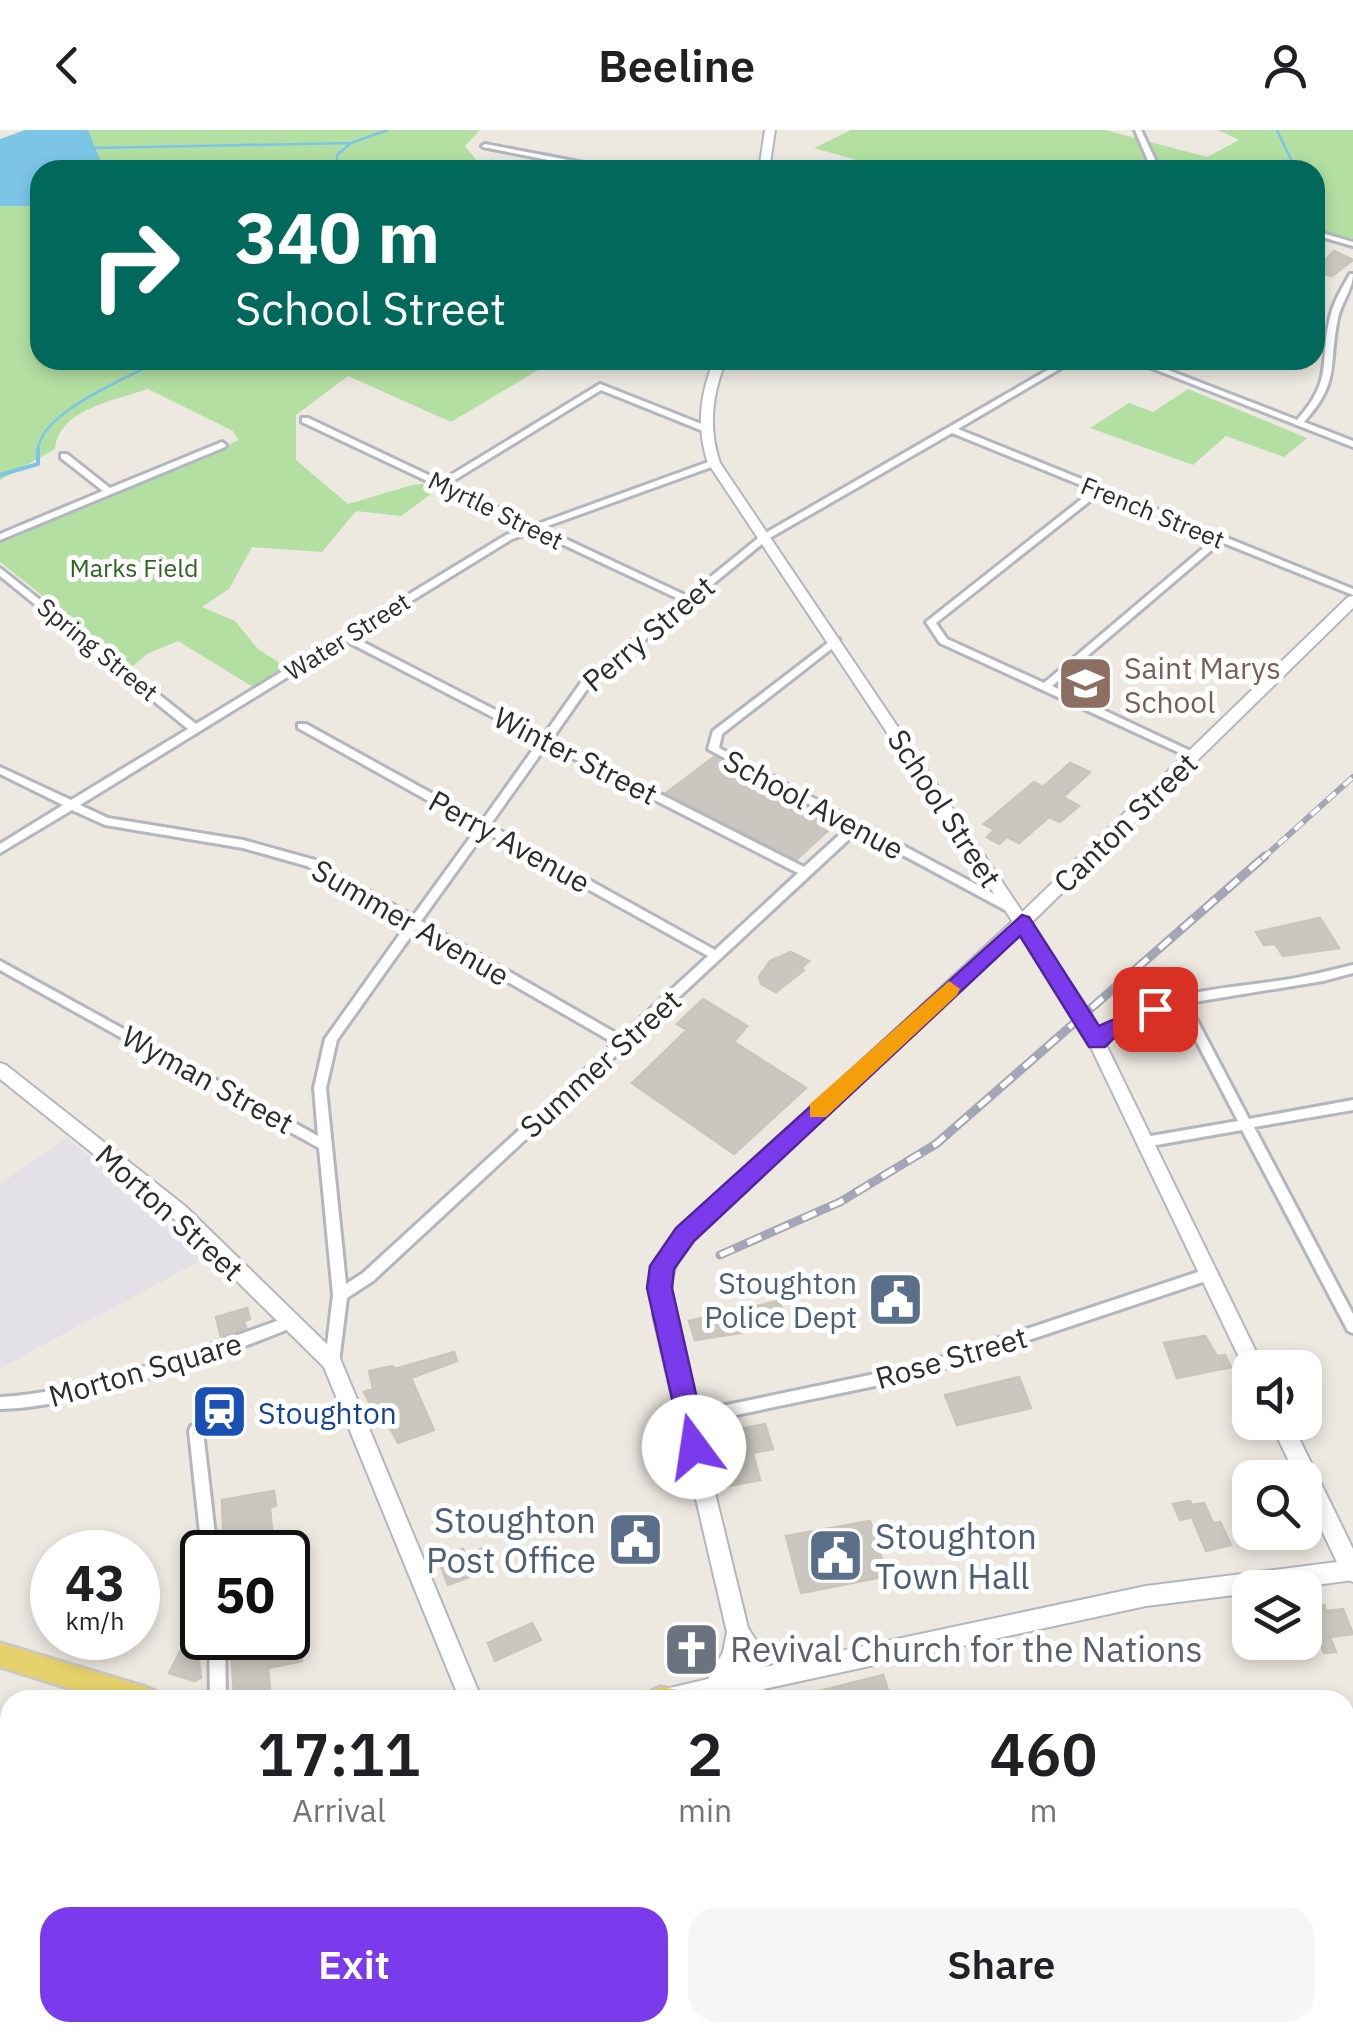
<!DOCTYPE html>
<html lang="en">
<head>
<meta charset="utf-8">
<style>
	:root { --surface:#fff; --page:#f6f6f6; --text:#202124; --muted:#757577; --accent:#7c3aed }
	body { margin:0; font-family:"IBM Plex Sans",sans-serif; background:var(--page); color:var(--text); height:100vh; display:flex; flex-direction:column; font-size:38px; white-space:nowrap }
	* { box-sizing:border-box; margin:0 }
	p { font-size:32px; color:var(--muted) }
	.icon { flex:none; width:55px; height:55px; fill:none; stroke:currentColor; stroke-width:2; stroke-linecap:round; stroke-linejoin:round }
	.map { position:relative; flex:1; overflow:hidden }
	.side { position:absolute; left:0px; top:1560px; width:1355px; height:352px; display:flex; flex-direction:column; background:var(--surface); border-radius:30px 30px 0 0; box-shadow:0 5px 15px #0003 }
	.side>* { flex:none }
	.top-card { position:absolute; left:30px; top:30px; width:1295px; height:210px; border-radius:30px; box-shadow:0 5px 15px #0003; background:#00695c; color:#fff; overflow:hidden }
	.tools { position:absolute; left:1232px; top:1220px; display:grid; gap:20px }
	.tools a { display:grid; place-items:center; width:90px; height:90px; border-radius:20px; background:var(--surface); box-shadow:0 5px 15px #0003; font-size:50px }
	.speed { position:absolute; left:30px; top:1400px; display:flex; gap:20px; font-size:50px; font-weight:700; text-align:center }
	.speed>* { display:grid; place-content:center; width:130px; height:130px; border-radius:50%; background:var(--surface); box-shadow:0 5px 15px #0003; line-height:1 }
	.speed small { font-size:25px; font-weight:400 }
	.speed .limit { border:5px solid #111; border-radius:15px; background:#fff; color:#111 }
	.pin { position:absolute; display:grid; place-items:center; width:85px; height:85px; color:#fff; margin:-42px; border-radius:20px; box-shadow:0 5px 15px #0006 }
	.me { position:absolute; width:110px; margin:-55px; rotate:346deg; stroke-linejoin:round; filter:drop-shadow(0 0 8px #0008) }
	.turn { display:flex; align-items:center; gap:35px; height:210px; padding:0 40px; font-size:45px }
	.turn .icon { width:130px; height:130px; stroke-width:2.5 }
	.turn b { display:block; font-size:70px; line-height:85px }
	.eta { display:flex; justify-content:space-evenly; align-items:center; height:170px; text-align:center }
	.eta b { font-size:60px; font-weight:600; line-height:70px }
	.primary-button { display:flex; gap:20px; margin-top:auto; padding:20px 40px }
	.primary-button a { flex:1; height:115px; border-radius:30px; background:var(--accent); color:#fff; font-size:40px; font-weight:600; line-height:115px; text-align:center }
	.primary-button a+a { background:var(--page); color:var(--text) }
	header { display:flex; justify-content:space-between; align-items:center; height:130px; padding:0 40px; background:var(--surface); font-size:45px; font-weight:600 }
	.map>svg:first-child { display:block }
	.industrial { fill:#e3e1e7 }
	.green { fill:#b4dfa2 }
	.water { fill:#7dc5e7 }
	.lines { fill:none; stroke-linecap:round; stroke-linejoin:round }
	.stream-far1 { stroke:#7dc5e7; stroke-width:2.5 }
	.stream { stroke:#7dc5e7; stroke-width:4 }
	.building { fill:#c9c7bf; stroke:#c9c5ba; stroke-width:2.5 }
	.minor-casing { stroke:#b4b6bf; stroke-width:6 }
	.tertiary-casing { stroke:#b4b6bf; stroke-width:4 }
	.secondary-casing { stroke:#b4b6bf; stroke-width:4 }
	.primary-casing { stroke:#c8c8c8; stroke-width:5 }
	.minor { fill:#fff; fill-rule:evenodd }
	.tertiary { fill:#fff; fill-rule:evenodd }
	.secondary { fill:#fff; fill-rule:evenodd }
	.primary { fill:#e7d16c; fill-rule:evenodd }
	.rail-far1-casing { stroke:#a4a5b6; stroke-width:6 }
	.rail-casing { stroke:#a4a5b6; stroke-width:9 }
	.rail-far1 { stroke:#fff; stroke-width:4; stroke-dasharray:11; stroke-linecap:butt }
	.rail { stroke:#fff; stroke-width:5; stroke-dasharray:15; stroke-linecap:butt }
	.route { fill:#7c3aed; stroke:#51269a; stroke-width:2.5 }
	.slow { fill:#f59e0b }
	.labels { text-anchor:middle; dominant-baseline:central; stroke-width:10; stroke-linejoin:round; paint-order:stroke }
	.far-street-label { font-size:25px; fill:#2d2d2d; stroke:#fff }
	.far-park-label { font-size:25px; fill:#2c6721; stroke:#fff }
	.street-label { font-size:30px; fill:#2d2d2d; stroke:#fff }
	.education-label { font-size:30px; fill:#785e54; stroke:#fff; text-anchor:start }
	.service-label { font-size:30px; fill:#4e5e75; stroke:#fff; text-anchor:end }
	.transit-label { font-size:30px; fill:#164399; stroke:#fff; text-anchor:start }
	.near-service-label { font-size:35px; fill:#4e5e75; stroke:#fff; text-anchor:end }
	.near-worship-label { font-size:35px; fill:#5b616d; stroke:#fff; text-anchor:start }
</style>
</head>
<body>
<header><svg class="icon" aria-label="back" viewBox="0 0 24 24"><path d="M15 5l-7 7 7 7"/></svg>Beeline<svg class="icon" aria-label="person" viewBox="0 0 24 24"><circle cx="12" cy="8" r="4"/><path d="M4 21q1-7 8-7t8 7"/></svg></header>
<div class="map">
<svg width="1353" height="1911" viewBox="0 0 1353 1911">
	<rect width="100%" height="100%" fill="#ede9e1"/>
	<path class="industrial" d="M 67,1008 L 177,1098 L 206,1128 L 0,1238 L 0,1054 Z"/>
	<path class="green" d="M 88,0 L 480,0 L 465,16 L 484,40 L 40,40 L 40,230 L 529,230 L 545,236 L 451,292 L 348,246 L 296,285 L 296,330 L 348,374 L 412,355 L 423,354 L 434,362 L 401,386 L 356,381 L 322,422 L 252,417 L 229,459 L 202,477 L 235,491 L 258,519 L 286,537 L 253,557 L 178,511 L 147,524 L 132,537 L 0,432 L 0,412 L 207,327 L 238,310 L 233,301 L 148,259 C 116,270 59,279 55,319 L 0,350 L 0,17 Z
		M 851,0 L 1105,0 L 1207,27 L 1239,10 L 1218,0 L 1353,0 L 1353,112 L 1315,101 L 1315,40 L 892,40 L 814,18 Z
		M 1188,259 L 1307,308 L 1284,327 L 1226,306 L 1193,335 L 1090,298 L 1129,273 L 1153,282 Z"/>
	<path class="water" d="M 25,0 L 88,0 L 104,40 L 40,40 L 40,76 L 0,76 L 0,9 Z"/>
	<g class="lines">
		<path class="stream-far1" d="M 1277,0 L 1296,40
			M 93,18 L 351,13 L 388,0
			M 348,40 L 337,37 L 337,25 L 351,13
			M 1315,79 L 1321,91
			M 38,321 C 38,283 129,247 161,230"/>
		<path class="stream" d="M 0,345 L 38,334 L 38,319"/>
	</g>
	<path class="building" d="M 1334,121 L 1353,130 L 1332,146 L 1315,141 Z
		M 714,627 L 762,653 L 835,694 L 797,729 L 666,663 Z
		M 1070,633 L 1090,642 L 1063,667 L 1079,676 L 1060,692 L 1049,687 L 1019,713 L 1007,707 L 999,714 L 987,707 L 994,700 L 984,694 L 1034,652 L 1043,657 Z
		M 1320,788 L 1339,818 L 1283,826 L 1275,814 L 1264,815 L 1256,802 Z
		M 791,822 L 809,831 L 801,838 L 804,840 L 776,862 L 761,854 L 759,847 L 770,831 Z
		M 703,869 L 747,896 L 734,912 L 806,958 L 734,1024 L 632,953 L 687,900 L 677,894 Z
		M 779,1171 L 785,1188 L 740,1203 L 695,1210 L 689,1191 Z
		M 247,1178 L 250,1189 L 244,1191 L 246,1198 L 221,1207 L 216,1187 Z
		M 1205,1206 L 1217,1226 L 1225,1225 L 1231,1237 L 1177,1248 L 1164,1213 Z
		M 454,1222 L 457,1231 L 411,1248 L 434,1300 L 398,1313 L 380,1279 L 374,1282 L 364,1262 L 373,1259 L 369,1241 L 392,1236 L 395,1239 Z
		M 1019,1247 L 1031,1278 L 957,1295 L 945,1265 Z
		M 765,1294 L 773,1319 L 753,1323 L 760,1350 L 723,1357 L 714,1304 Z
		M 274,1361 L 276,1376 L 270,1377 L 274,1422 L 224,1422 L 222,1370 Z
		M 1190,1371 L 1192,1375 L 1204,1373 L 1213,1393 L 1220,1392 L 1231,1415 L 1206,1421 L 1192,1387 L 1180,1390 L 1173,1374 Z
		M 870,1391 L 887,1446 L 801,1463 L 786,1406 Z
		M 486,1417 L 491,1429 L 471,1438 L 474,1445 L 448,1455 L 438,1428 L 463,1419 L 465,1426 Z
		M 297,1461 L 302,1531 L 268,1538 L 271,1570 L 234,1562 L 230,1509 L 288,1508 L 288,1462 Z
		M 1324,1475 L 1326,1481 L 1343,1479 L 1353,1504 L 1330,1507 L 1336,1522 L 1324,1523 L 1306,1477 Z
		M 532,1493 L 541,1510 L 495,1531 L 488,1513 Z
		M 183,1516 L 198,1521 L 201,1548 L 194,1551 L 169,1543 Z
		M 883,1545 L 891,1570 L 809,1570 L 808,1564 Z"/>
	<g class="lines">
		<defs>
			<path id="minor" d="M 1135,0 L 1141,0 L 1160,40 L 1152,40 Z
				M 485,14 L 610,38 L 614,40 L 599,40 L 483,17 L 482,16 Z
				M 1315,101 L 1353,112 L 1353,116 L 1315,105 Z
				M 1350,144 L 1353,144 C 1353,159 1341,173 1338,188 C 1328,236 1341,251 1304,292 L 1353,311 L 1353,317 L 1131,230 L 1142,230 L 1297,290 C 1334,249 1319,233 1330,187 C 1334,171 1342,158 1350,144 Z
				M 1065,230 L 1075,230 L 958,299 L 1353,459 L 1353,465 L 1221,412 L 1052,556 L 1197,624 L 1198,626 L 1193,629 L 940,513 L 926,492 L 1093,360 L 952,303 L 768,409 L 590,555 L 552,609 L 804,737 L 849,696 L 708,619 L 713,601 L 833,509 L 839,509 L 839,513 L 722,604 L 719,618 L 1015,775 L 1017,778 L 1011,782 L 1007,781 L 858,701 L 373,1151 L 347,1168 L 339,1232 L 337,1236 L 332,1238 L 327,1236 L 325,1232 L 333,1165 L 319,1018 L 0,840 L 0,831 L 318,1006 L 314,958 L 325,909 L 407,794 L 307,736 L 243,718 L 105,695 L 72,680 L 0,723 L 0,714 L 63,675 L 0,644 L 0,637 L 71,670 L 188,599 L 0,446 L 0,438 L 196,594 L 506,405 L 527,398 L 302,292 L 302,288 L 308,288 L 441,351 L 600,254 L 709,297 L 709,301 L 703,301 L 601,260 L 448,354 L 535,395 L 711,331 L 717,331 L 717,335 L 542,398 L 687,466 L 762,405 ZM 1100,363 L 1214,409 L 1044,553 L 947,509 L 936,493 ZM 534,401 L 681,470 L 582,551 L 544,605 L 353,507 L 512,409 ZM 346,511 L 539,611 L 482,691 L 306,594 L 298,594 L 298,598 L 477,698 L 413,786 L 315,730 L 243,710 L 108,688 L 80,675 ZM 547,615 L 798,743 L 715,820 L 490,695 ZM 485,702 L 708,826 L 621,906 L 421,791 ZM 416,799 L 614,913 L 363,1143 L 346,1154 L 326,958 L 337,910 Z
				M 222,312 L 226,315 L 225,317 L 0,410 L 0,404 L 103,361 L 61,328 L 61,324 L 67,324 L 110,358 Z
				M 1353,835 L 1353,843 L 1323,851 L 1188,873 L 1249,989 L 1353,970 L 1353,980 L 1254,997 L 1353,1184 L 1353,1203 L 1348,1201 L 1242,1000 L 1145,1017 L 1140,1016 L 1139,1012 L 1140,1008 L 1145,1007 L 1238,991 L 1178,876 C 1148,884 1126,896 1101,914 L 1097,916 L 1091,911 C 1136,861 1228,859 1291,849 C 1312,845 1332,840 1353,835 Z
				M 1210,1138 L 1215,1140 L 1217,1144 L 1215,1148 L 918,1247 L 688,1295 L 683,1293 L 681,1289 L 683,1285 L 688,1283 L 918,1235 Z
				M 288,1187 L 293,1189 L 295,1193 L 293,1197 C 240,1219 185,1238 130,1253 C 87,1266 45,1278 0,1279 L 0,1267 C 41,1265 81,1255 120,1244 C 177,1228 232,1207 288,1187 Z
				M 196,1295 L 201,1296 L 203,1301 L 217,1422 L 202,1422 L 189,1301 L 191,1296 Z
				M 209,1508 L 225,1508 L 226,1570 L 210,1570 Z
				M 35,1902 L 53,1902 L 54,1911 L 36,1911 Z
				M 614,1902 L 632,1902 L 634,1911 L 616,1911 Z
				M 855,1902 L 873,1902 L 877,1911 L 859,1911 Z
				M 1152,1902 L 1170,1902 L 1174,1911 L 1156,1911 Z"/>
			<path id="tertiary" d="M 765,0 L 775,0 L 769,40 L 759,40 Z
				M 714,230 L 726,230 C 712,265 708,297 720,333 L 1091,884 L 1264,1238 L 1250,1238 L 1250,1245 L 1247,1244 L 1078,890 L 708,333 C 696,297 700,265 714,230 Z
				M 0,933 L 6,935 L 185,1076 L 339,1226 L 482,1570 L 460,1570 L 324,1237 L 171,1086 L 0,949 Z
				M 1270,1292 L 1291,1292 L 1353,1419 L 1353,1452 L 1345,1449 L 1305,1365 L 1305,1348 L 1297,1348 Z"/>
			<path id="secondary" d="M 1353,466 L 1353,478 L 1028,796 L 692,1109 C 668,1138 668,1164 675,1199 L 748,1498 L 757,1512 L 765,1537 L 1146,1456 L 1353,1430 L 1353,1450 L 1294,1458 L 1250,1458 L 1250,1463 L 1146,1476 L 764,1559 L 757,1570 L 733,1570 L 735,1565 L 711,1570 L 659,1570 L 661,1560 L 708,1549 L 723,1522 L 727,1502 L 653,1185 L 652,1148 L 669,1110 L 1016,788 L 1348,467 Z
				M 10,1737 L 10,1761 L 0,1765 L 0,1741 Z
				M 361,1902 L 387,1902 L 389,1911 L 363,1911 Z"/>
			<path id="primary" d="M 0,1513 L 146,1557 L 155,1561 L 159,1570 L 106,1570 L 0,1537 Z
				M 660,1557 L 684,1561 L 688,1570 L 647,1570 L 651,1561 Z
				M 1345,1842 L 1353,1845 L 1353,1873 L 1345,1870 Z"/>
		</defs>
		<use href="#minor" class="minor-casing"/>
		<use href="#tertiary" class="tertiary-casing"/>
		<use href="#secondary" class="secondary-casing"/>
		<use href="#primary" class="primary-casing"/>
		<use href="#minor" class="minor"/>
		<use href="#tertiary" class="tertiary"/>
		<use href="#secondary" class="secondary"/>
		<use href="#primary" class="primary"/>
		<defs>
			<path id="rail-far1" d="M 1262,729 L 1353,647"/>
			<path id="rail" d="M 720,1125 L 840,1072 L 936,1014 L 1265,726"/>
		</defs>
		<use href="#rail-far1" class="rail-far1-casing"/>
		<use href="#rail" class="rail-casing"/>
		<use href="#rail-far1" class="rail-far1"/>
		<use href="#rail" class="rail"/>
	</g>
	<path class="route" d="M 1022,785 L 1029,787 L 1099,896 L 1155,871 L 1166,879 L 1163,884 L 1120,902 L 1105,917 L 1089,917 L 1020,806 L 694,1111 L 674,1139 L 672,1158 L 708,1317 L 704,1326 L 694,1329 L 685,1326 L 647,1158 L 650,1136 L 676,1098 Z"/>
	<path class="slow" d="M 949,851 L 960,859 L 957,865 L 826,987 L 810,987 L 810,974 Z"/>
	<defs>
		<symbol id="school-square" viewBox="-11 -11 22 22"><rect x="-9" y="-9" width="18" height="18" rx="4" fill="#8d6e63" stroke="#fff"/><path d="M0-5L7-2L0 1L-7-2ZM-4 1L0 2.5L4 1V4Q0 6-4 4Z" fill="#fff"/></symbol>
		<symbol id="civic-square" viewBox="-11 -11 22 22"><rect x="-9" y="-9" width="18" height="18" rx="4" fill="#5c6f8a" stroke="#fff"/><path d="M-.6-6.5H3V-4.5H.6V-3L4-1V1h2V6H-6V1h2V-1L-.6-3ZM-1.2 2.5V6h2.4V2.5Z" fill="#fff"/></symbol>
		<symbol id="station-square" viewBox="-11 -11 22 22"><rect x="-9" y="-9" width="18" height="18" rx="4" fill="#1a4fb4" stroke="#fff"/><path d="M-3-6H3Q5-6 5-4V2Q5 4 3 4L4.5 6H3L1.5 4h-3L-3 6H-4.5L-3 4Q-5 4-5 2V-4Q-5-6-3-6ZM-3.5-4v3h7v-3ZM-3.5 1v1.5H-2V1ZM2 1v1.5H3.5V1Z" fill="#fff"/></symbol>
		<symbol id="church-square" viewBox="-11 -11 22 22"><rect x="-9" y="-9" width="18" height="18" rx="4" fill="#6b7280" stroke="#fff"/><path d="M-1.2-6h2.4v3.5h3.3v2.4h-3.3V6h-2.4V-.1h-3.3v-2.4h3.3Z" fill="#fff"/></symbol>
	</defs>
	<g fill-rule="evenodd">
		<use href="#school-square" x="1054" y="522" width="63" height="63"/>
		<use href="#civic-square" x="864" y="1138" width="63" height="63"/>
		<use href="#station-square" x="188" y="1250" width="63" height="63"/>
		<use href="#civic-square" x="604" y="1378" width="63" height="63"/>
		<use href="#civic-square" x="804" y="1394" width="63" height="63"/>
		<use href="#church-square" x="660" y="1488" width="63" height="63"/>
	</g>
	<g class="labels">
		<g class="far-street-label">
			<text transform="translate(496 380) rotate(26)">Myrtle Street</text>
			<text transform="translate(1153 382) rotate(22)">French Street</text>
			<text transform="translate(347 506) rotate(-32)">Water Street</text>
			<text transform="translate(98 519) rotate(39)">Spring Street</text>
		</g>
		<g class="far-park-label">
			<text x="134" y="437">Marks Field</text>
		</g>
		<g class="street-label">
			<text transform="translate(648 503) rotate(-40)">Perry Street</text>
			<text transform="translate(576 625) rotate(27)">Winter Street</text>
			<text transform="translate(814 674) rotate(28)">School Avenue</text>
			<text transform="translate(945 678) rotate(57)">School Street</text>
			<text transform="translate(1125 692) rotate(-44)">Canton Street</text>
			<text transform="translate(510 711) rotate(29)">Perry Avenue</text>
			<text transform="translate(411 792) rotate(30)">Summer Avenue</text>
			<text transform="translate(600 933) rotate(-42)">Summer Street</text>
			<text transform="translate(208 949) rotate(29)">Wyman Street</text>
			<text transform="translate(170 1082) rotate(42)">Morton Street</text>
			<text transform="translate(951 1227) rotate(-16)">Rose Street</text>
			<text transform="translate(145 1239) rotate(-16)">Morton Square</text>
		</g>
		<g class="education-label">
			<text x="1124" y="537">Saint Marys<tspan x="1124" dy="34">School</tspan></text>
		</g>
		<g class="service-label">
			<text x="857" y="1152">Stoughton<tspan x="857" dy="34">Police Dept</tspan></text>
		</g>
		<g class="transit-label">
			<text x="258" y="1282">Stoughton</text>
		</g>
		<g class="near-service-label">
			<text x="596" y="1390">Stoughton<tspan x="596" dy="40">Post Office</tspan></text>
			<text x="875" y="1406" text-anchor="start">Stoughton<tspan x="875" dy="40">Town Hall</tspan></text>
		</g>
		<g class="near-worship-label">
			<text x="730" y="1519">Revival Church for the Nations</text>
		</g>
	</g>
</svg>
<div class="tools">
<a><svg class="icon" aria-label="sound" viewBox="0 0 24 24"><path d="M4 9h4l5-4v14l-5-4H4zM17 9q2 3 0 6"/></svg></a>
<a><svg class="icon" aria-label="search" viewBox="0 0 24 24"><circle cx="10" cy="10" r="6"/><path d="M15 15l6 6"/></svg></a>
<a><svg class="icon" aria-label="layers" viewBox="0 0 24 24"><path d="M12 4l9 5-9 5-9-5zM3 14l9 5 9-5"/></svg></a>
</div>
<div class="speed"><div>43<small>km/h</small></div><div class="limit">50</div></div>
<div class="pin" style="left:1155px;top:879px;background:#d93025"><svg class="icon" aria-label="arrive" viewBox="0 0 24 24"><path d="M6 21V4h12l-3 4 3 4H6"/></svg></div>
<svg class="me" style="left:694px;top:1317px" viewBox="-20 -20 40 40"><circle r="19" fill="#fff"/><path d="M0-13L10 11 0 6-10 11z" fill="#7c3aed"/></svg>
<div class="top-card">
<div class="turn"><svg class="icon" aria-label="right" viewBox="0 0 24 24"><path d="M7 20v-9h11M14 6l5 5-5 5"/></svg><div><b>340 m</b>School Street</div></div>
</div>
<section class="side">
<div class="eta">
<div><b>17:11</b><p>Arrival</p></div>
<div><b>2</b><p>min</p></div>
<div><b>460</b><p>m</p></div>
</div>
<div class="primary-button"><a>Exit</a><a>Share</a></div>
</section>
</div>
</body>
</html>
